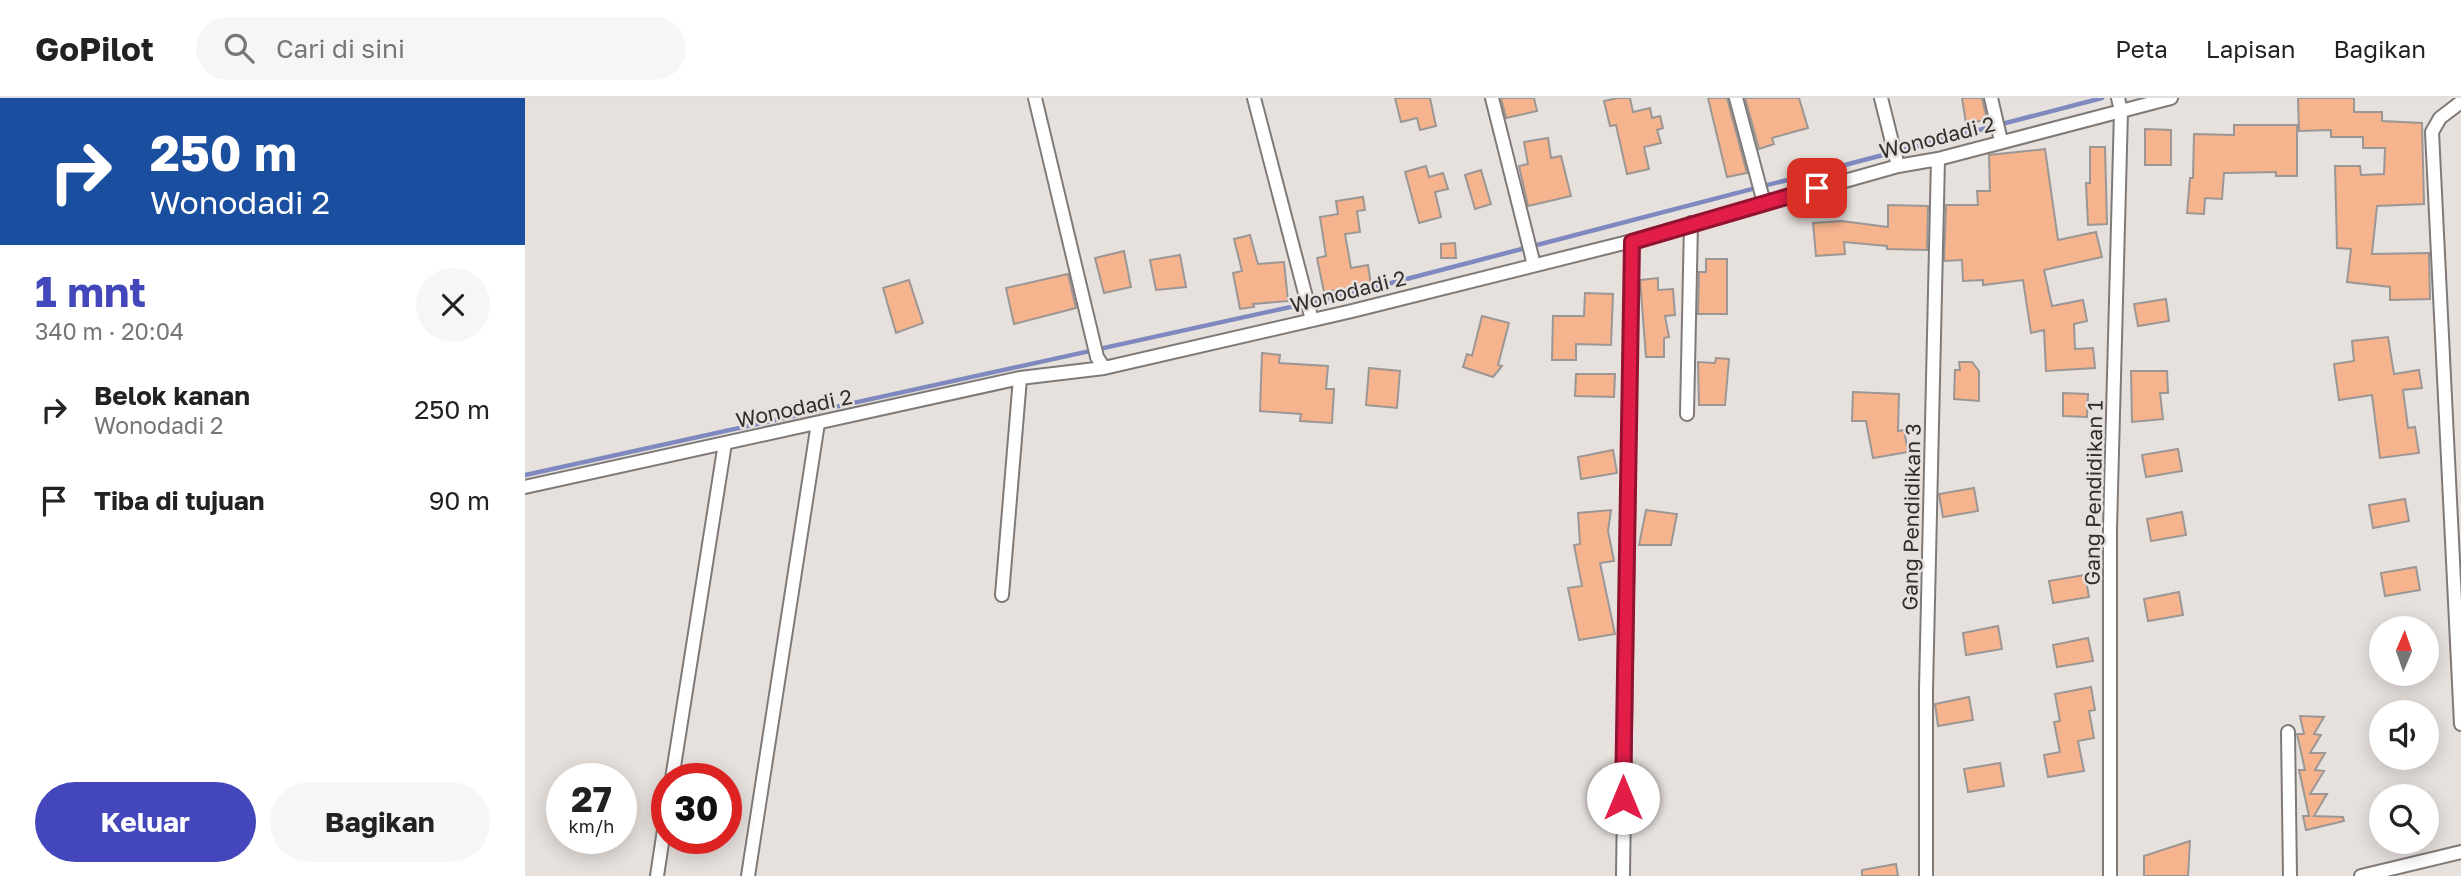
<!DOCTYPE html>
<html lang="id">
<head>
<meta charset="utf-8">
<style>
	:root { --surface:#fff; --page:#f6f6f6; --text:#222; --muted:#767676; --line:#e0e0e0; --accent:#4447bc }
	body { margin:0; font-family:"Golos Text",sans-serif; background:var(--page); color:var(--text); height:100vh; display:flex; flex-direction:column; font-size:26px; white-space:nowrap }
	* { box-sizing:border-box; margin:0 }
	p { font-size:23px; color:var(--muted) }
	.icon { flex:none; width:38px; height:38px; fill:none; stroke:currentColor; stroke-width:2; stroke-linecap:round; stroke-linejoin:round }
	.map { position:relative; flex:1; overflow:hidden }
	.details { display:flex; flex-direction:column; background:var(--surface); width:525px }
	.details>* { flex:none }
	.hud { background:#1a4fa0; color:#fff; overflow:hidden }
	.needle { width:46px; rotate:2deg }
	.controls { position:absolute; left:1844px; top:518px; display:grid; gap:14px }
	.controls a { display:grid; place-items:center; width:70px; height:70px; border-radius:50%; background:var(--surface); box-shadow:0 4px 18px #0003; font-size:35px }
	.speed { position:absolute; left:21px; top:665px; display:flex; gap:14px; font-size:35px; font-weight:700; text-align:center }
	.speed>* { display:grid; place-content:center; width:91px; height:91px; border-radius:50%; background:var(--surface); box-shadow:0 4px 18px #0003; line-height:1 }
	.speed small { font-size:18px; font-weight:400 }
	.speed .limit { border:10px solid #d22; background:#fff; color:#111 }
	.pin { position:absolute; display:grid; place-items:center; width:60px; height:60px; color:#fff; margin:-30px; border-radius:14px; box-shadow:0 4px 10px #0006 }
	.me { position:absolute; width:77px; margin:-38px; rotate:0deg; stroke-linejoin:round; filter:drop-shadow(0 0 5px #0008) }
	.turn { display:flex; align-items:center; gap:24px; height:147px; padding:0 35px; font-size:32px }
	.turn .icon { width:91px; height:91px; stroke-width:2.5 }
	.turn b { display:block; font-size:49px; line-height:60px }
	.round { display:grid; place-items:center; flex:none; width:74px; height:74px; border-radius:37px; background:var(--page) }
	.summary { display:flex; align-items:center; justify-content:space-between; height:119px; padding:0 35px }
	h1 { font-size:42px; font-weight:700; line-height:52px; color:var(--accent) }
	.action { display:flex; gap:14px; margin-top:auto; padding:14px 35px }
	.action a { flex:1; height:80px; border-radius:42px; background:var(--accent); color:#fff; font-size:28px; font-weight:700; line-height:80px; text-align:center }
	.action a+a { background:var(--page); color:var(--text) }
	ul { padding:0; list-style:none }
	li { display:flex; align-items:center; gap:21px; height:91px; padding:0 35px }
	li div { flex:1 }
	li b { display:block; font-size:26px }
	li em { font-style:normal }
	header { display:flex; align-items:center; gap:42px; box-sizing:border-box; height:98px; padding:0 35px; background:var(--surface); border-bottom:2px solid var(--line) }
	header strong { font-size:33px }
	nav { display:flex; gap:38px; margin-inline-start:auto; font-size:24px }
	.search { width:490px; height:63px; background:var(--page); display:flex; align-items:center; gap:18px; box-sizing:border-box; padding:0 24px; border-radius:38px; color:var(--muted); font-size:26px }
	main { display:flex; flex:1; min-height:0 }
	.map>svg:first-child { display:block }
	.lines { fill:none; stroke-linecap:round; stroke-linejoin:round }
	.stream { stroke:#7f89c0; stroke-width:4.5 }
	.building { fill:#f5b38e; stroke:#9c9794; stroke-width:2 }
	.minor-casing { stroke:#807a77; stroke-width:16 }
	.minor { stroke:#fff; stroke-width:12 }
	.route-casing { stroke:#92132f; stroke-width:18 }
	.route { stroke:#e11d48; stroke-width:12 }
	.labels { text-anchor:middle; dominant-baseline:central; stroke-width:5; stroke-linejoin:round; paint-order:stroke }
	.street-label { font-size:21px; fill:#312f2e; stroke:#e7e1dd }
</style>
</head>
<body>
<header>
<strong>GoPilot</strong>
<div class="search"><svg class="icon" aria-label="search" viewBox="0 0 24 24"><circle cx="10" cy="10" r="6"/><path d="M15 15l6 6"/></svg>Cari di sini</div>
<nav><a>Peta</a><a>Lapisan</a><a>Bagikan</a></nav>
</header>
<main>
<section class="details">
<div class="hud">
<div class="turn"><svg class="icon" aria-label="right" viewBox="0 0 24 24"><path d="M7 20v-9h11M14 6l5 5-5 5"/></svg><div><b>250 m</b>Wonodadi 2</div></div>
</div>
<div class="summary"><div><h1>1 mnt</h1><p>340 m · 20:04</p></div><a class="round"><svg class="icon" aria-label="close" viewBox="0 0 24 24"><path d="M6 6l12 12M18 6L6 18"/></svg></a></div>
<ul>
<li><svg class="icon" aria-label="right" viewBox="0 0 24 24"><path d="M7 20v-9h11M14 6l5 5-5 5"/></svg><div><b>Belok kanan</b><p>Wonodadi 2</p></div><em>250 m</em></li>
<li><svg class="icon" aria-label="arrive" viewBox="0 0 24 24"><path d="M6 21V4h12l-3 4 3 4H6"/></svg><div><b>Tiba di tujuan</b></div><em>90 m</em></li>
</ul>
<div class="action"><a>Keluar</a><a>Bagikan</a></div>
</section>
<div class="map">
<svg width="1936" height="778" viewBox="0 0 1936 778">
	<rect width="100%" height="100%" fill="#e7e1dd"/>
	<g class="lines">
		<path class="stream" d="M 0,377 L 820,197 L 1577,0"/>
	</g>
	<path class="building" d="M 870,0 L 905,0 L 911,28 L 895,32 L 892,20 L 876,24 Z
		M 976,0 L 1009,0 L 1012,13 L 981,20 Z
		M 1093,0 L 1105,0 L 1108,14 L 1125,10 L 1127,20 L 1135,18 L 1138,30 L 1132,32 L 1136,45 L 1119,49 L 1124,71 L 1102,76 L 1091,27 L 1085,28 L 1079,3 Z
		M 1183,0 L 1202,0 L 1222,75 L 1202,79 Z
		M 1220,0 L 1274,0 L 1283,30 L 1247,40 L 1249,46 L 1234,51 Z
		M 1437,0 L 1457,0 L 1462,22 L 1441,25 Z
		M 1773,0 L 1829,0 L 1829,14 L 1857,14 L 1857,23 L 1897,25 L 1899,106 L 1852,108 L 1847,156 L 1904,155 L 1905,201 L 1865,202 L 1865,189 L 1822,184 L 1826,151 L 1812,150 L 1810,68 L 1835,68 L 1836,77 L 1859,76 L 1860,50 L 1838,50 L 1838,39 L 1806,39 L 1806,32 L 1774,33 Z
		M 1709,27 L 1772,27 L 1772,78 L 1751,78 L 1751,74 L 1699,75 L 1697,101 L 1680,100 L 1679,116 L 1662,115 L 1665,80 L 1668,80 L 1669,36 L 1709,37 Z
		M 1620,31 L 1646,32 L 1646,67 L 1620,67 Z
		M 1023,40 L 1026,60 L 1036,58 L 1046,98 L 1003,108 L 994,68 L 1003,66 L 999,44 Z
		M 1565,49 L 1580,49 L 1582,126 L 1563,127 L 1561,85 L 1565,85 Z
		M 1520,51 L 1533,142 L 1571,134 L 1577,159 L 1519,172 L 1527,208 L 1558,202 L 1562,223 L 1549,226 L 1550,251 L 1568,250 L 1570,270 L 1521,273 L 1519,232 L 1506,235 L 1498,182 L 1458,187 L 1458,182 L 1438,183 L 1437,162 L 1419,163 L 1421,107 L 1453,107 L 1452,93 L 1465,93 L 1464,57 Z
		M 901,68 L 904,79 L 918,75 L 923,91 L 910,94 L 916,119 L 894,125 L 880,74 Z
		M 956,72 L 966,106 L 950,111 L 940,77 Z
		M 838,99 L 840,112 L 832,113 L 835,134 L 820,136 L 826,170 L 843,167 L 846,187 L 799,194 L 792,160 L 801,158 L 795,119 L 813,116 L 811,103 Z
		M 1363,107 L 1403,108 L 1402,152 L 1362,151 L 1362,148 L 1319,144 L 1320,156 L 1291,158 L 1288,125 L 1317,123 L 1363,129 Z
		M 725,137 L 733,166 L 759,164 L 763,203 L 728,206 L 729,209 L 715,211 L 708,175 L 717,173 L 709,141 Z
		M 930,145 L 931,160 L 916,160 L 916,146 Z
		M 599,153 L 606,189 L 579,195 L 570,160 Z
		M 655,157 L 661,189 L 631,192 L 625,162 Z
		M 1181,161 L 1202,161 L 1202,216 L 1173,216 L 1174,174 L 1181,174 Z
		M 543,176 L 551,210 L 489,226 L 481,190 Z
		M 1133,180 L 1133,192 L 1148,191 L 1150,217 L 1140,218 L 1144,239 L 1139,240 L 1139,259 L 1121,259 L 1115,182 Z
		M 384,182 L 398,225 L 371,235 L 358,190 Z
		M 1060,195 L 1088,196 L 1086,247 L 1051,246 L 1051,262 L 1027,262 L 1028,218 L 1059,218 Z
		M 1641,201 L 1644,223 L 1613,228 L 1609,206 Z
		M 957,218 L 984,225 L 973,267 L 977,268 L 968,279 L 938,269 L 942,256 L 947,258 Z
		M 1863,239 L 1869,276 L 1894,272 L 1897,290 L 1878,292 L 1883,330 L 1890,329 L 1894,355 L 1855,360 L 1847,297 L 1814,302 L 1809,266 L 1829,263 L 1827,243 Z
		M 737,255 L 755,257 L 754,265 L 803,268 L 801,291 L 809,291 L 807,325 L 775,323 L 776,316 L 735,313 Z
		M 1191,260 L 1204,261 L 1200,307 L 1174,307 L 1173,264 L 1190,265 Z
		M 1434,264 L 1447,264 L 1454,273 L 1454,303 L 1429,301 L 1430,272 L 1435,272 Z
		M 844,270 L 875,273 L 872,310 L 841,307 Z
		M 1606,273 L 1642,273 L 1643,295 L 1635,295 L 1638,321 L 1607,324 Z
		M 1051,276 L 1090,276 L 1089,299 L 1050,298 Z
		M 1328,294 L 1374,296 L 1373,333 L 1379,332 L 1383,354 L 1348,360 L 1341,323 L 1327,323 Z
		M 1538,295 L 1563,296 L 1562,319 L 1538,318 Z
		M 1653,351 L 1657,373 L 1621,379 L 1617,357 Z
		M 1088,352 L 1092,375 L 1056,381 L 1053,359 Z
		M 1449,390 L 1453,413 L 1418,419 L 1414,396 Z
		M 1880,401 L 1884,423 L 1848,430 L 1844,407 Z
		M 1086,412 L 1083,433 L 1089,463 L 1075,465 L 1090,536 L 1054,542 L 1043,490 L 1057,488 L 1049,447 L 1055,446 L 1053,415 Z
		M 1121,412 L 1152,416 L 1146,447 L 1114,447 Z
		M 1657,414 L 1661,437 L 1626,443 L 1622,421 Z
		M 1891,469 L 1895,492 L 1860,498 L 1856,475 Z
		M 1560,477 L 1564,499 L 1528,505 L 1524,483 Z
		M 1654,494 L 1658,517 L 1623,523 L 1619,501 Z
		M 1473,528 L 1477,551 L 1441,557 L 1438,535 Z
		M 1563,540 L 1568,563 L 1532,569 L 1528,547 Z
		M 1566,589 L 1570,612 L 1564,613 L 1569,640 L 1553,643 L 1559,673 L 1523,679 L 1519,657 L 1535,654 L 1529,624 L 1535,623 L 1530,596 Z
		M 1444,599 L 1448,622 L 1413,628 L 1410,606 Z
		M 1775,618 L 1799,619 L 1789,636 L 1796,637 L 1785,655 L 1800,655 L 1790,672 L 1799,673 L 1785,696 L 1802,696 L 1789,718 L 1818,719 L 1819,723 L 1781,732 L 1778,718 L 1784,718 L 1774,672 L 1780,672 L 1772,636 L 1779,636 Z
		M 1475,665 L 1479,688 L 1443,694 L 1439,671 Z
		M 1665,743 L 1663,778 L 1619,778 L 1619,758 Z
		M 1371,766 L 1373,778 L 1337,778 L 1337,772 Z"/>
	<g class="lines">
		<defs>
			<path id="minor" d="M 510,0 L 572,259 L 579,270
				M 729,0 L 787,222
				M 967,0 L 1009,167
				M 1211,0 L 1239,105
				M 1356,0 L 1373,68
				M 1466,0 L 1476,43
				M 1936,4 L 1915,20 L 1907,34 L 1936,626
				M 1162,316 L 1166,125
				M 0,389 L 495,280 L 579,270 L 827,213 L 1107,143 L 1373,68 L 1413,61 L 1646,0
				M 477,497 L 495,280
				M 1763,634 L 1765,778
				M 147,681 L 200,345
				M 132,778 L 142,712
				M 223,778 L 293,325
				M 1098,778 L 1107,143
				M 1401,778 L 1401,591 L 1413,61
				M 1585,778 L 1585,430 L 1596,13 L 1593,0
				M 1836,778 L 1936,754"/>
		</defs>
		<use href="#minor" class="minor-casing"/>
		<use href="#minor" class="minor"/>
	</g>
	<g class="lines">
		<defs>
			<path id="route" d="M 1098,700 L 1107,144 L 1292,90"/>
		</defs>
		<use href="#route" class="route-casing"/>
		<use href="#route" class="route"/>
	</g>
	<g class="labels">
		<g class="street-label">
			<text transform="translate(1412 39) rotate(-14)">Wonodadi 2</text>
			<text transform="translate(823 193) rotate(-14)">Wonodadi 2</text>
			<text transform="translate(269 310) rotate(-12)">Wonodadi 2</text>
			<text transform="translate(1568 395) rotate(-89)">Gang Pendidikan 1</text>
			<text transform="translate(1386 419) rotate(-89)">Gang Pendidikan 3</text>
		</g>
	</g>
</svg>
<div class="controls">
<a><svg class="needle" viewBox="-14 -14 28 28"><path d="M0-13l5 13h-10z" fill="#e53935"/><path d="M0 13l5-13h-10z" fill="#767676"/></svg></a>
<a><svg class="icon" aria-label="sound" viewBox="0 0 24 24"><path d="M4 9h4l5-4v14l-5-4H4zM17 9q2 3 0 6"/></svg></a>
<a><svg class="icon" aria-label="search" viewBox="0 0 24 24"><circle cx="10" cy="10" r="6"/><path d="M15 15l6 6"/></svg></a>
</div>
<div class="speed"><div>27<small>km/h</small></div><div class="limit">30</div></div>
<div class="pin" style="left:1292px;top:90px;background:#d93025"><svg class="icon" aria-label="arrive" viewBox="0 0 24 24"><path d="M6 21V4h12l-3 4 3 4H6"/></svg></div>
<svg class="me" style="left:1098px;top:700px" viewBox="-20 -20 40 40"><circle r="19" fill="#fff"/><path d="M0-13L10 11 0 6-10 11z" fill="#e11d48"/></svg>
</div>
</main>
</body>
</html>
